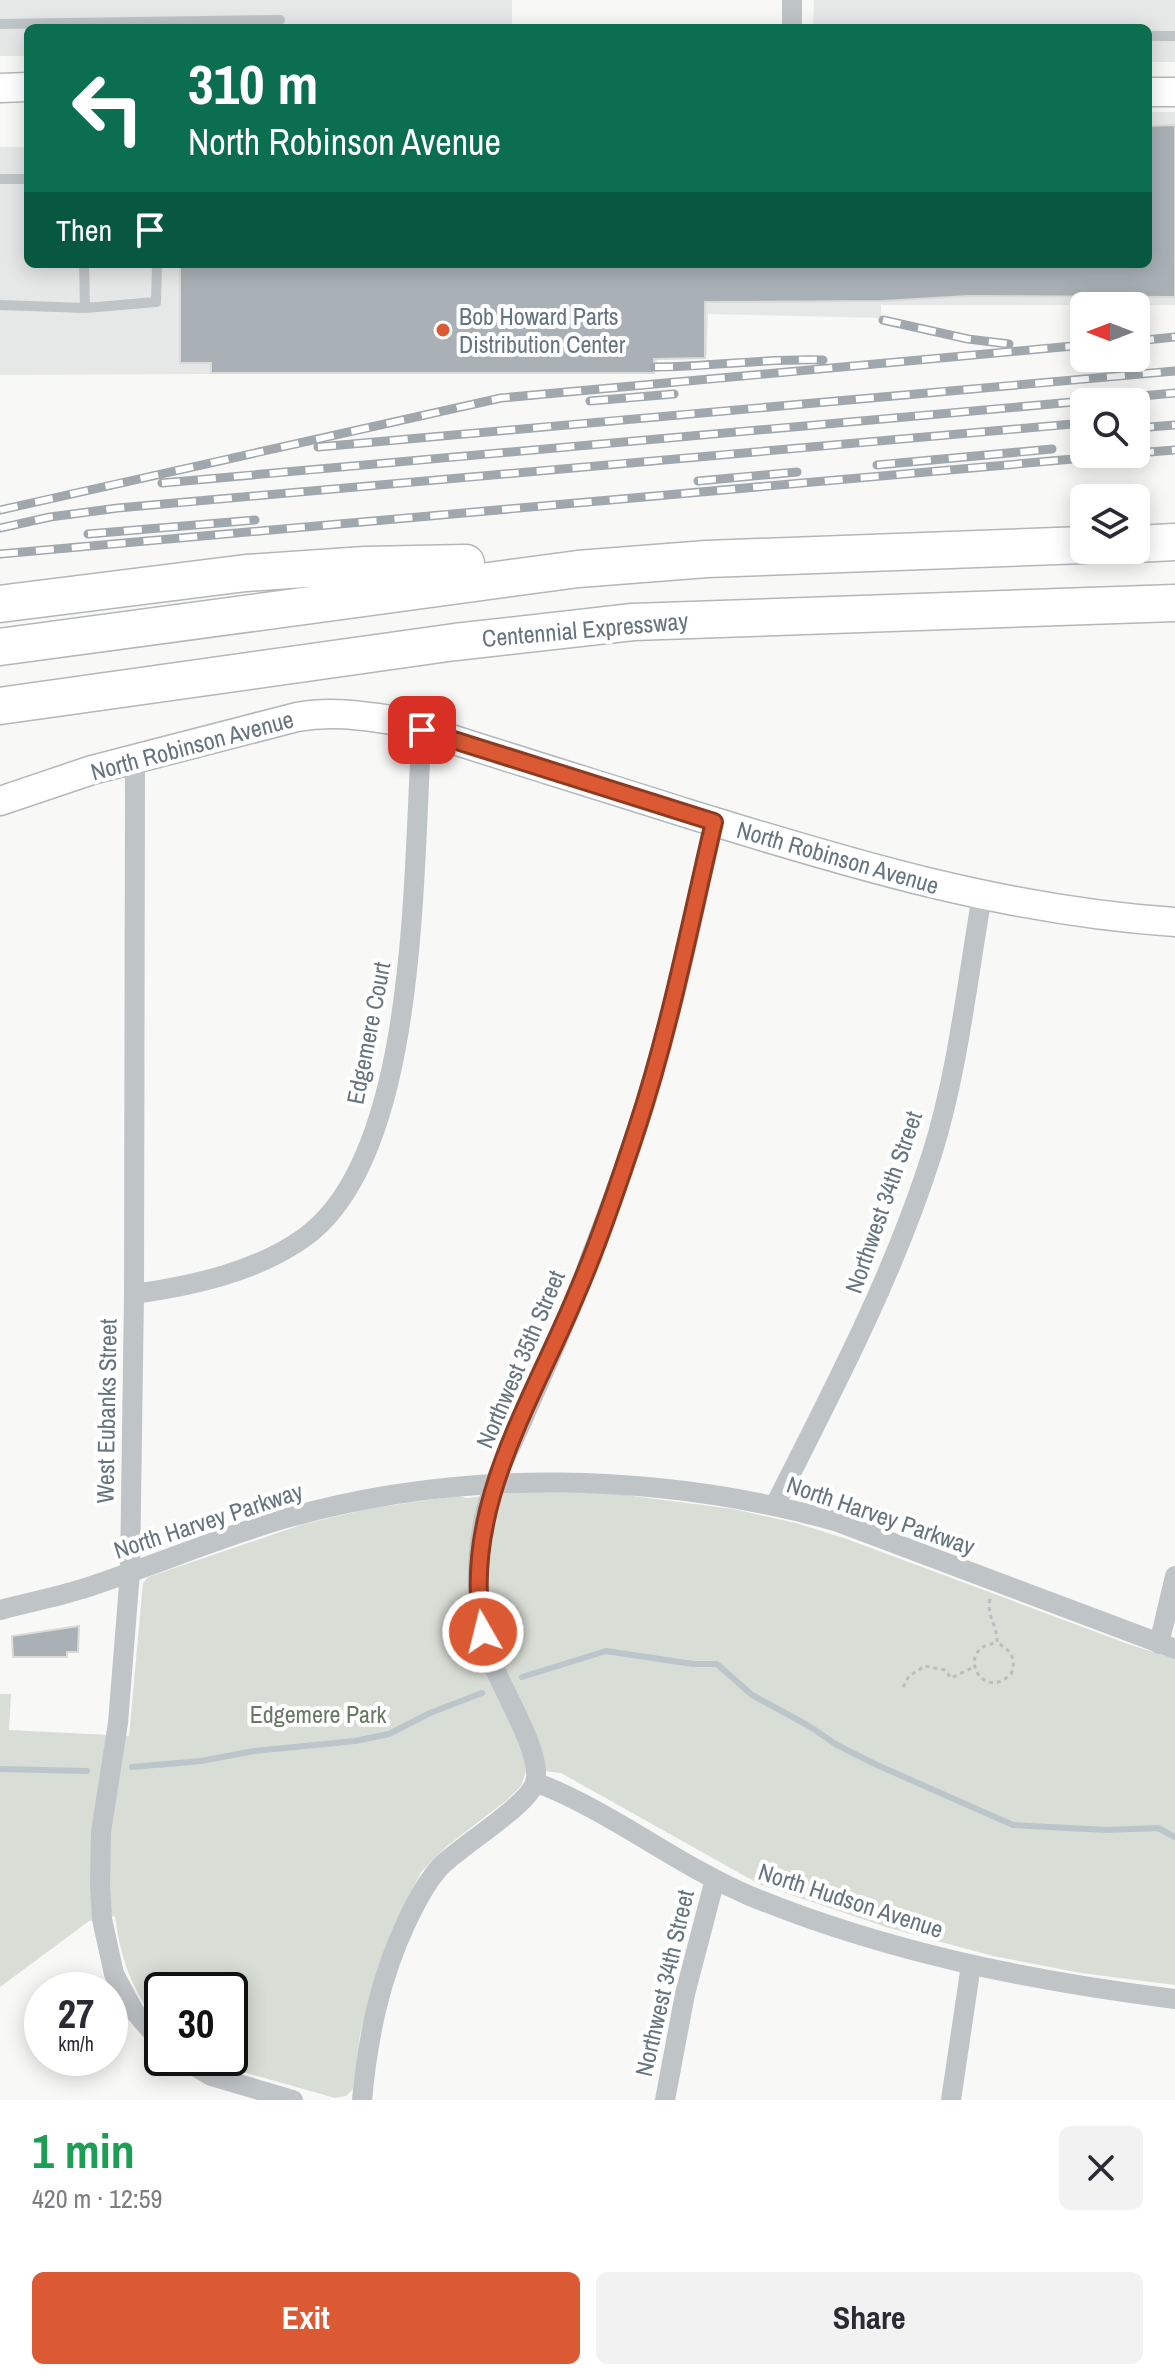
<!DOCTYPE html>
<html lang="en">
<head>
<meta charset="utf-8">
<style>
	:root { --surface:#fff; --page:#f2f2f3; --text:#2b2b33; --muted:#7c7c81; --accent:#db5933 }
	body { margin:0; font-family:"Archivo Narrow",sans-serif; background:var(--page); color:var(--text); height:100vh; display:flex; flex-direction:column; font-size:30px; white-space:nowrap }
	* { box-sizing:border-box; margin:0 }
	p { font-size:26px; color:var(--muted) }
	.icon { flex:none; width:44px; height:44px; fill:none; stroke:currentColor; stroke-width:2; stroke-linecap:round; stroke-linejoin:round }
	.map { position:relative; height:2100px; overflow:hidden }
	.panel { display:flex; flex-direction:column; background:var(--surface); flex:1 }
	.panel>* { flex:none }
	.hud { position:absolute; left:24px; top:24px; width:1128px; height:244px; border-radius:12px; box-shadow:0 4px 20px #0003; background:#0b6e4f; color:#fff; overflow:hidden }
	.needle { width:52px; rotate:270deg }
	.controls { position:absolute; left:1070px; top:292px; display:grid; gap:16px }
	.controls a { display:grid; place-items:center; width:80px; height:80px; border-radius:12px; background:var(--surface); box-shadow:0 4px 20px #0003; font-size:40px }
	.speed { position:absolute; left:24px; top:1972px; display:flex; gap:16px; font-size:40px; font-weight:700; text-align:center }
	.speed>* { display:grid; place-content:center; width:104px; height:104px; border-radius:50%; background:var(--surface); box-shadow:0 4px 20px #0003; line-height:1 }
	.speed small { font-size:20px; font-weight:400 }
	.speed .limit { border:4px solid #111; border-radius:12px; background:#fff; color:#111 }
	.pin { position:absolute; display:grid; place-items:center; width:68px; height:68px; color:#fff; margin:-34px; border-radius:16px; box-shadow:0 4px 12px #0006 }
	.me { position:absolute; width:88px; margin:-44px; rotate:352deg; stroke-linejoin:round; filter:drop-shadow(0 0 6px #0008) }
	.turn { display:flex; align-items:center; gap:28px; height:168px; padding:0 32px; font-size:36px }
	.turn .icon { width:104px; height:104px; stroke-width:2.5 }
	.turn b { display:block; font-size:56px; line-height:68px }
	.then { display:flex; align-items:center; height:76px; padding:0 32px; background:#0003; gap:16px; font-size:30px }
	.round { display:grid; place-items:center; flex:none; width:84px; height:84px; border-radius:12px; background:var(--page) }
	.overview { display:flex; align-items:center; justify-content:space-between; height:136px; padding:0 32px }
	h1 { font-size:48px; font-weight:700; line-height:60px; color:#1e9e55 }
	.button { display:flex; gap:16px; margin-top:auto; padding:16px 32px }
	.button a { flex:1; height:92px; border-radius:12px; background:var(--accent); color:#fff; font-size:32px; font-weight:700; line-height:92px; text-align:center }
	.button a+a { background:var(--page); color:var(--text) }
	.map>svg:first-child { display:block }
	.built { fill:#e6e7e7 }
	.green { fill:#d8ddd5 }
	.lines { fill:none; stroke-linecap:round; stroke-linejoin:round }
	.stream { stroke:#bbc5ca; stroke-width:6 }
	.building { fill:#a9b1b6; stroke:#dadad8; stroke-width:2 }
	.secondary-casing { stroke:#b2b8bc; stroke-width:31 }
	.highway-casing { stroke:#b3b7ba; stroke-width:39 }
	.path { stroke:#babdbf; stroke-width:3; stroke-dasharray:4 4; stroke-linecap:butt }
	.lane { stroke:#bfc4c7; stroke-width:10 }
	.street { stroke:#bfc4c7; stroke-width:20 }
	.secondary { stroke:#fff; stroke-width:28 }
	.highway { stroke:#fff; stroke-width:36 }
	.rail-casing { stroke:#a1a8ad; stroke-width:9 }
	.rail { stroke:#fff; stroke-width:6; stroke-dasharray:18; stroke-linecap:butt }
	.route-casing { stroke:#8e3a21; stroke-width:20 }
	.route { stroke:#db5933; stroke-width:14 }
	.poi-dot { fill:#db5933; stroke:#fff; stroke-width:3 }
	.labels { text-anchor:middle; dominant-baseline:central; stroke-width:8; stroke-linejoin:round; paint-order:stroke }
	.poi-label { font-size:24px; fill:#65747f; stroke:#fff; text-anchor:start }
	.street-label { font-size:24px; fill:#65747f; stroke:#fff }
	.park-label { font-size:24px; fill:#677863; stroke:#fff }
</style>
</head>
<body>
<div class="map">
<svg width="1175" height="2100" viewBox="0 0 1175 2100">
	<rect width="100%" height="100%" fill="#f8f8f6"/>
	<path class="built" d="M 0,0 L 512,0 L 512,28 L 28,28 L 28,56 L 0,56 Z
		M 814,0 L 1175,0 L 1175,62 L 1148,62 L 1148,28 L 813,28 Z
		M 1148,112 L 1175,112 L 1175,305 L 881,305 L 881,318 L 708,314 L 707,355 L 657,356 L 657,372 L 0,375 L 0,147 L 28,147 L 28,264 L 1148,264 Z"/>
	<path class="green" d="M 522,1492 L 609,1493 L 733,1509 L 796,1523 L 844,1538 L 1131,1645 L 1175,1659 L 1175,1985 L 1081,1973 L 993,1956 L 886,1927 L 759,1884 L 561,1773 L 527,1769 L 521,1786 L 507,1800 L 447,1846 L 421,1872 L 390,1935 L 378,1968 L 360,2035 L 353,2089 L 346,2096 L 335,2098 L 229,2068 L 206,2058 L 230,2058 L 230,1990 L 162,1990 L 162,2026 C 133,1997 120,1956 115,1916 L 89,1921 L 0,1987 L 0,1694 L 11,1694 L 9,1730 L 129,1736 L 143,1583 L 148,1577 L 304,1524 L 372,1508 L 458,1496 L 467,1498 Z"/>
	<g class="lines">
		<path class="stream" d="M 522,1677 L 606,1651 L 693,1664 L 717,1664 L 752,1695 L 809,1726 L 837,1745 L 877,1765 L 1013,1825 L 1107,1830 L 1158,1828 L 1175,1837
			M 132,1767 L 201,1761 L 254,1751 L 355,1741 L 389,1734 L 430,1713 L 482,1693
			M 0,1769 L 87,1771"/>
	</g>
	<path class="building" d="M 1175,125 L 1175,297 L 968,296 L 883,301 L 705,302 L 705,358 L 654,359 L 654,373 L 211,373 L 211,363 L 180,363 L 180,264 L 1148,264 L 1148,126 Z
		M 79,1626 L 78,1652 L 67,1652 L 67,1657 L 13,1657 L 12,1636 Z"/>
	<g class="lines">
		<defs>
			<path id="secondary" d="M 0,88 L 28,87
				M 1148,92 L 1175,92
				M 0,801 L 92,770 L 297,717 C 330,711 359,715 392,720 C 490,752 588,782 686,813 C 847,863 1006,911 1175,922"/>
			<path id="highway" d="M 1136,544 L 1175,542
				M 0,604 L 246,573 L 365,565 L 466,563
				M 0,647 L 578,569 L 707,559 L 1084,545
				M 0,706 L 455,642 L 633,622 L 1175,603"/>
		</defs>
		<use href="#secondary" class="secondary-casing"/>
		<use href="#highway" class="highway-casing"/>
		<path class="path" d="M 990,1599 C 986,1616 998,1626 997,1643 C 1011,1650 1017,1659 1011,1674 C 980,1704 954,1646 997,1643
			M 903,1687 L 909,1676 L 925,1666 L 945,1670 L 951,1678 L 974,1667"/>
		<path class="lane" d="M 0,24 L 280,20
			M 1148,36 L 1175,36
			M 0,179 L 28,179
			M 0,305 L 85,308 L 84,264
			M 85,308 L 156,302 L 157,264"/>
		<path class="street" d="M 792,0 L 792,28
			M 135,760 L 134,1294 L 130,1572 L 118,1723 L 101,1832 L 100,1885 L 102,1919 L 114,1974 L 134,2011 L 162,2043
			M 134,1294 C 191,1286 257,1272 305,1237 C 421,1153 412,862 422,730
			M 775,1505 C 833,1390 893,1277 932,1154 C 958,1071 967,982 982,896
			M 0,1610 C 27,1603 56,1597 82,1589 C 150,1567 215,1539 283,1519 C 461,1468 657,1472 835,1521 L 1175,1649
			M 1159,1644 L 1175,1576
			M 535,1782 C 611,1811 675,1864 750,1896 C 886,1952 1030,1981 1175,1999
			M 181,2058 L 211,2076 L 293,2100
			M 362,2100 C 368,2036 380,1977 408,1919 C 417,1900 427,1881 441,1866 C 462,1845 527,1806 535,1783 C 544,1754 499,1686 489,1654 C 476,1611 475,1567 483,1523 C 490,1487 508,1452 523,1419 C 545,1368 569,1317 588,1264 C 612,1201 636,1138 654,1073 C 678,990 695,906 714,822
			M 665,2100 L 685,1994 L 715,1879
			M 951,2100 L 971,1965"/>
		<use href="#secondary" class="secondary"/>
		<use href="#highway" class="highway"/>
		<defs>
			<path id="rail" d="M 883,320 L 968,339 L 1009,344
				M 1136,341 L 1175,337
				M 655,367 C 711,367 767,358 823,360
				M 590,401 L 674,394
				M 1136,428 L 1175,425
				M 318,447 L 1175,371
				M 1136,453 L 1175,450
				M 877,465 L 1052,449
				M 698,481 L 797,472
				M 162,483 L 1175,393
				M 0,510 L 501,398 L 1084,345
				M 0,528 L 50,517 L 118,508 L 1084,423
				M 88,534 L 255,520
				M 0,554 L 1130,454"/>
		</defs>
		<use href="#rail" class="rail-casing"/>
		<use href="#rail" class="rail"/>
	</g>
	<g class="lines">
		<defs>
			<path id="route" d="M 422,730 L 714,822 C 690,924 670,1028 637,1128 C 619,1183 600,1240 577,1293 C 532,1402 460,1510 483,1632"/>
		</defs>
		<use href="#route" class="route-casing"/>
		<use href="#route" class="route"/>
	</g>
	<circle class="poi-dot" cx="443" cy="330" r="8"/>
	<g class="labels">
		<g class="poi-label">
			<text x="459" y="316">Bob Howard Parts<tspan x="459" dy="28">Distribution Center</tspan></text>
		</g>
		<g class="street-label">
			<text transform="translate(585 629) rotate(-5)">Centennial Expressway</text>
			<text transform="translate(192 745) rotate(-15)">North Robinson Avenue</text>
			<text transform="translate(838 857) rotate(16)">North Robinson Avenue</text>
			<text transform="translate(368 1033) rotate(-79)">Edgemere Court</text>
			<text transform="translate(883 1202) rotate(-71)">Northwest 34th Street</text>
			<text transform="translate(520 1359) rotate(-67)">Northwest 35th Street</text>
			<text transform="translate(106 1411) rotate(-89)">West Eubanks Street</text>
			<text transform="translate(881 1515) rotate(19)">North Harvey Parkway</text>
			<text transform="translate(208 1520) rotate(-18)">North Harvey Parkway</text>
			<text transform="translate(851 1900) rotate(18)">North Hudson Avenue</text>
			<text transform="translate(664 1983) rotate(-77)">Northwest 34th Street</text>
		</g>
		<g class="park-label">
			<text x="318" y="1714">Edgemere Park</text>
		</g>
	</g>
</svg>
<div class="controls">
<a><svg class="needle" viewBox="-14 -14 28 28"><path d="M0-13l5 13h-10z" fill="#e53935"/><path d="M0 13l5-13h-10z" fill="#7c7c81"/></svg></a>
<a><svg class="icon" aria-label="search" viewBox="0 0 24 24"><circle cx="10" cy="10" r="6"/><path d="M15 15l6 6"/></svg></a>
<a><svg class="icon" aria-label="layers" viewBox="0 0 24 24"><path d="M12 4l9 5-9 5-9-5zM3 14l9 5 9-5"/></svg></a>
</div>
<div class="speed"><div>27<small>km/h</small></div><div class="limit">30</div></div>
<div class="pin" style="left:422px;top:730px;background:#d93025"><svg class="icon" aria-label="arrive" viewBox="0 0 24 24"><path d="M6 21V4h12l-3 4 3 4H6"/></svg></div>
<svg class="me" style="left:483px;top:1632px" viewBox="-20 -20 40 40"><circle r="17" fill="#db5933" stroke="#fff" stroke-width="3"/><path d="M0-11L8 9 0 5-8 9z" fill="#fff"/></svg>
<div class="hud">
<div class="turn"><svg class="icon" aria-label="left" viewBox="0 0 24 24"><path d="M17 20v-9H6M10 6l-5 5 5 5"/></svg><div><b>310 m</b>North Robinson Avenue</div></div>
<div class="then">Then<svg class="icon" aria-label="arrive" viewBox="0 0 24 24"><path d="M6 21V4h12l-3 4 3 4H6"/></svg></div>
</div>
</div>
<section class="panel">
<div class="overview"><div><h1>1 min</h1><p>420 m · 12:59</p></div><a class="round"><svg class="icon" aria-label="close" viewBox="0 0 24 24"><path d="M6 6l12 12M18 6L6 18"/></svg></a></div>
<div class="button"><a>Exit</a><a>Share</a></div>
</section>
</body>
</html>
